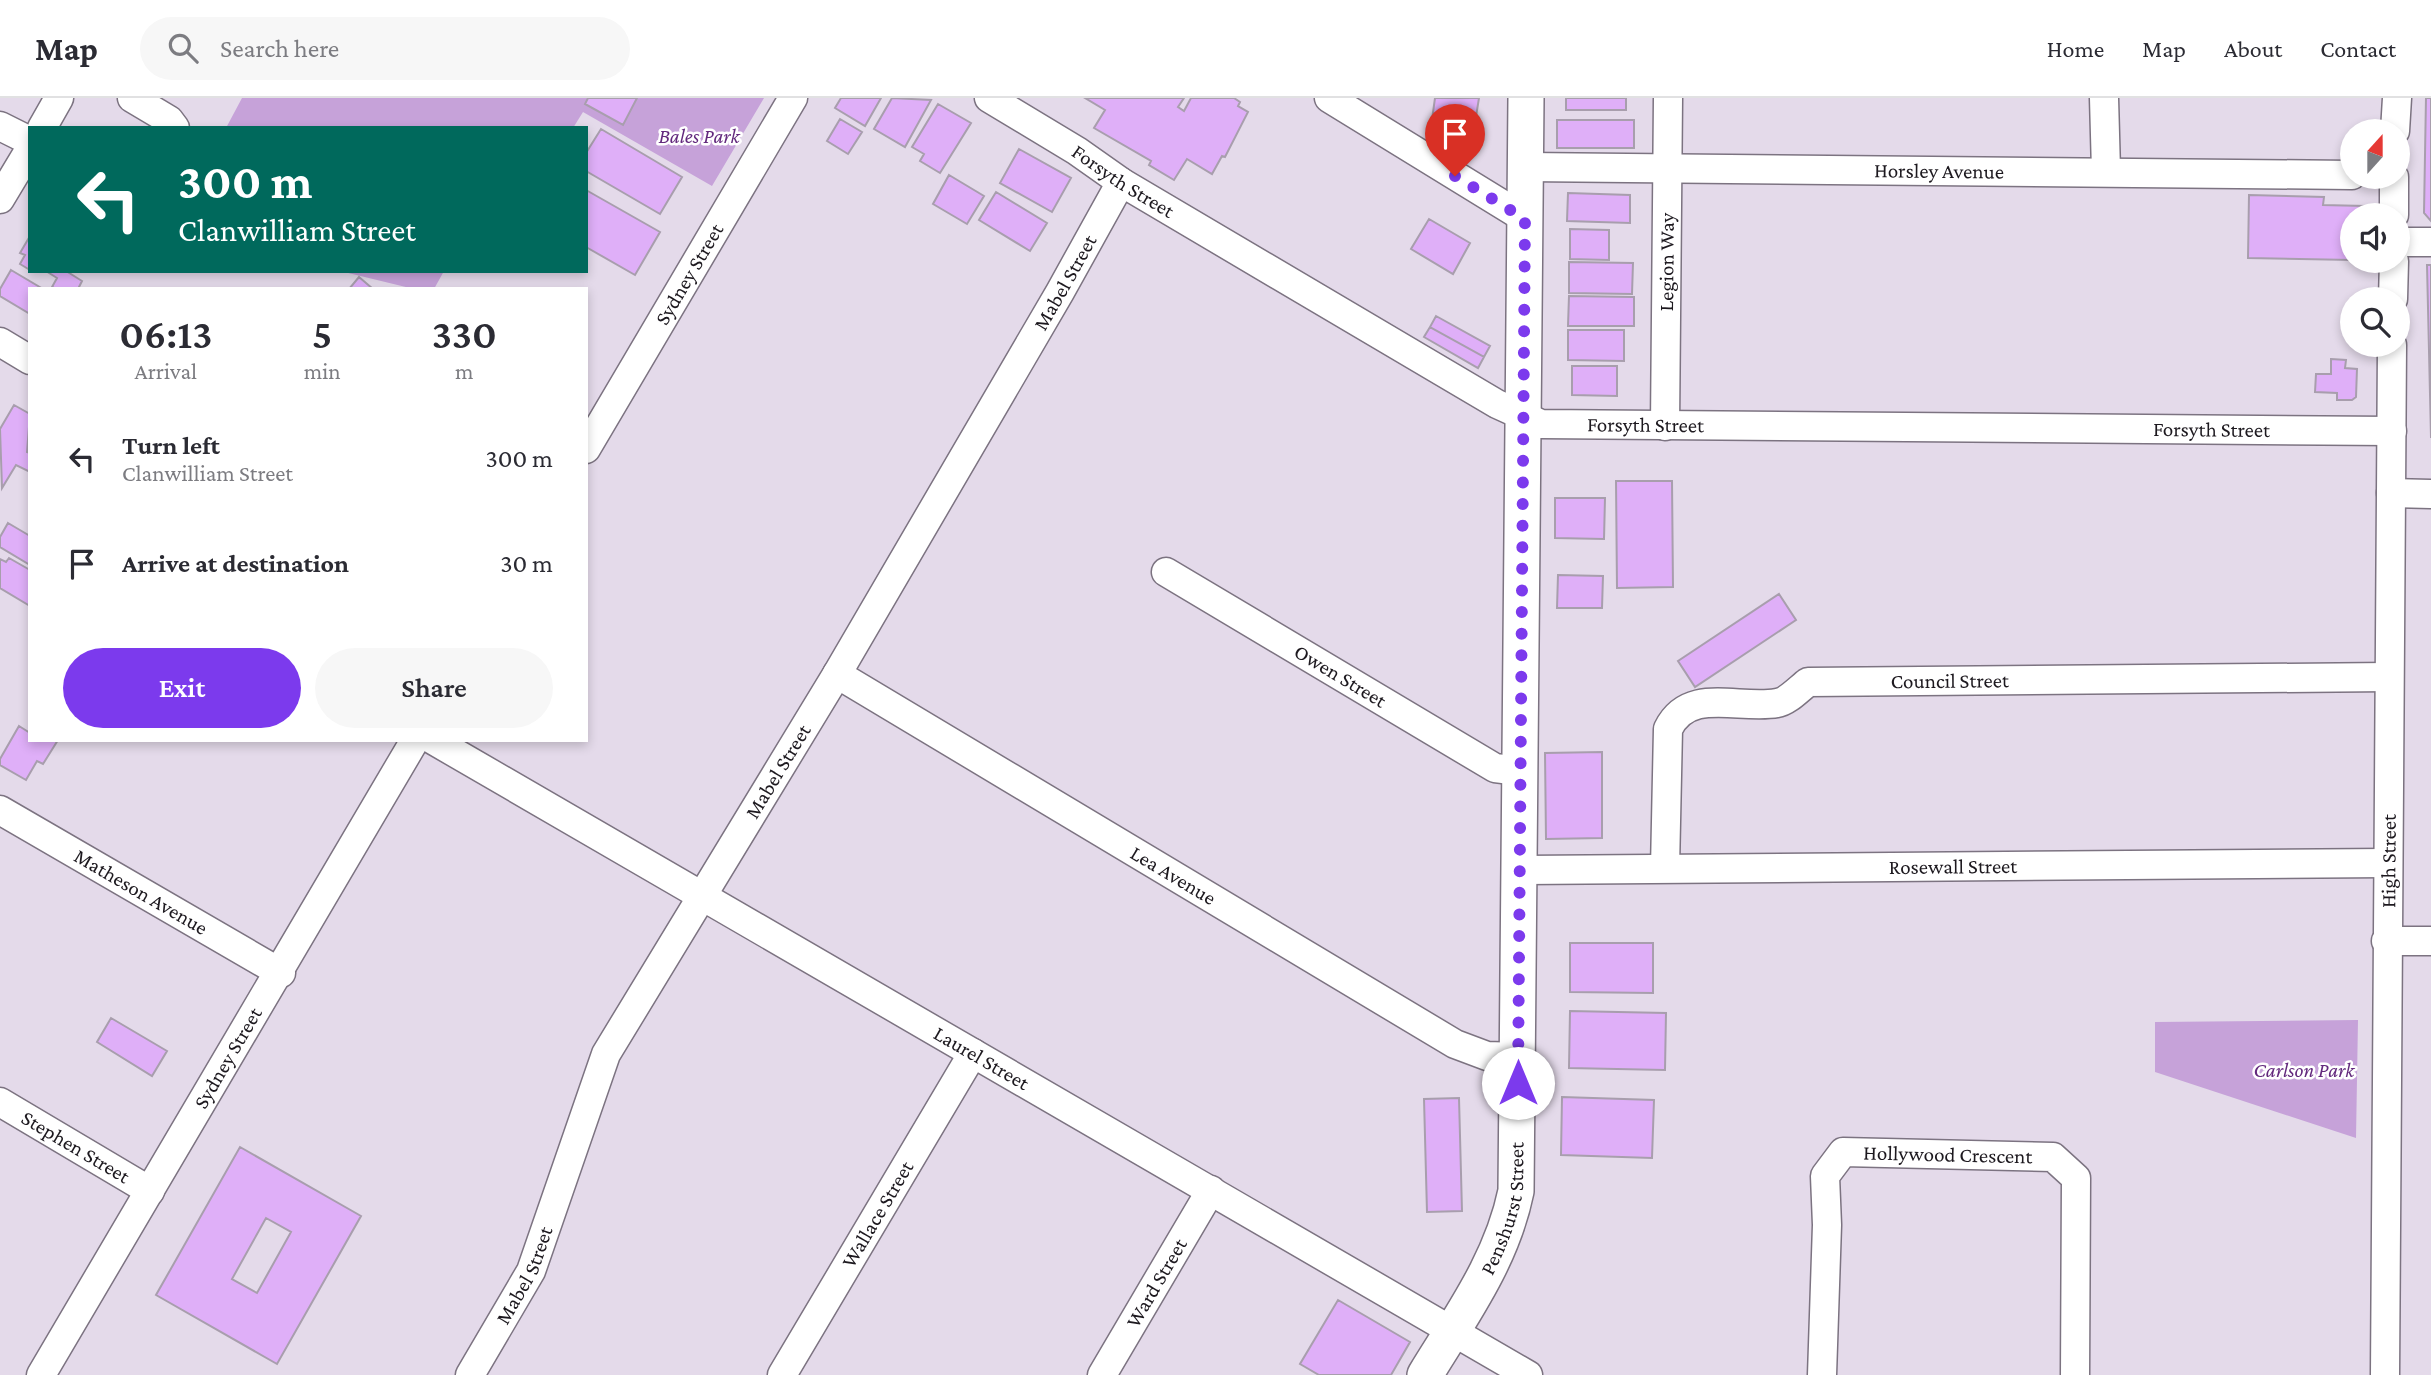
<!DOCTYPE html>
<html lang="en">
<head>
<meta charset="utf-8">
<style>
	:root { --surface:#fff; --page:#f7f7f7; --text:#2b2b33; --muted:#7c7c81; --line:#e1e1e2; --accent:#7c3aed }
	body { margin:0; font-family:"Crimson Pro",serif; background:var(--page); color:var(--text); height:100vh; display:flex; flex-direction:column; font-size:26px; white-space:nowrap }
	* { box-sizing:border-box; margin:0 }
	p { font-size:23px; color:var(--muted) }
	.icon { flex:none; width:38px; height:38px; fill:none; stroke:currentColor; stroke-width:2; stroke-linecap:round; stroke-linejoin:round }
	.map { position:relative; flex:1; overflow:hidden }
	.side { position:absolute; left:28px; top:189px; width:560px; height:455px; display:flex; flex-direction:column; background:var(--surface); border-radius:0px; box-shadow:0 4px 10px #0003 }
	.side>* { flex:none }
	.banner { position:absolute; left:28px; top:28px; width:560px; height:147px; border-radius:0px; box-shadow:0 4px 10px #0003; background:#00695c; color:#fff; overflow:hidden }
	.needle { width:46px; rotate:21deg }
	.controls { position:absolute; left:2340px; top:21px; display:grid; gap:14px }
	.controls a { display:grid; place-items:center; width:70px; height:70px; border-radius:50%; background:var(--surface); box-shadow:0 4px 10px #0003; font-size:35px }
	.pin { position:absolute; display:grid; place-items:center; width:60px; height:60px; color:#fff; margin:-72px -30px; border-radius:50% 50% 50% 0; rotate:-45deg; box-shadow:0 0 7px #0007 }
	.pin .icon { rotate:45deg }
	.me { position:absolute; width:77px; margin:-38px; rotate:0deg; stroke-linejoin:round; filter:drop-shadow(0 0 5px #0008) }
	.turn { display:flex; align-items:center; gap:24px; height:147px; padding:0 35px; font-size:32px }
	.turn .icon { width:91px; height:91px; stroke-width:2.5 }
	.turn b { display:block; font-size:49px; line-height:60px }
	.eta { display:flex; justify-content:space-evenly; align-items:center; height:119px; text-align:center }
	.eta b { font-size:42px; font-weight:600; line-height:49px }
	.primary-button { display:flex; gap:14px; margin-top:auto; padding:14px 35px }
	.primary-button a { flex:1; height:80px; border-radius:42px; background:var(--accent); color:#fff; font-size:28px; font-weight:600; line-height:80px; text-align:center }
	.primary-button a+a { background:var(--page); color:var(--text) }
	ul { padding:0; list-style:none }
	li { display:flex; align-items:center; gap:21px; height:105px; padding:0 35px }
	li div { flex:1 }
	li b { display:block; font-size:26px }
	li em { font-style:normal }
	header { display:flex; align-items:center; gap:42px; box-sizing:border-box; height:98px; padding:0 35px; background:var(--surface); border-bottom:2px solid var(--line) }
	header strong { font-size:33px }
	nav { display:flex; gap:38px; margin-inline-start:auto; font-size:24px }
	.search { width:490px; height:63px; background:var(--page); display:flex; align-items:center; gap:18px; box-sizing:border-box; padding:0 24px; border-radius:38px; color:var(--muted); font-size:26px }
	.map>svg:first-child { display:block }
	.green { fill:#c6a2d9 }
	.building { fill:#dfaff8; stroke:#a89ead; stroke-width:2; fill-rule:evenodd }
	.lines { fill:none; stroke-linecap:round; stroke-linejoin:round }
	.minor-casing { stroke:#7c7381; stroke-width:31 }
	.major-casing { stroke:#7c7381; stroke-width:38 }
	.minor { stroke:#fff; stroke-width:28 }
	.major { stroke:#fff; stroke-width:35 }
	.route { stroke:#7c3aed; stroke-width:12; stroke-dasharray:0 21.6 }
	.labels { text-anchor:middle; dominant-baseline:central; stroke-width:5; stroke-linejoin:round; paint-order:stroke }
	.park-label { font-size:21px; font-style:italic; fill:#63297d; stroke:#fff }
	.street-label { font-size:21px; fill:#1d191f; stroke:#fff }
</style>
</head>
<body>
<header>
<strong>Map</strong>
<div class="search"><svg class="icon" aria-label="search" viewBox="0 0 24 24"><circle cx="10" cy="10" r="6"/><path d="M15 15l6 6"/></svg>Search here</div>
<nav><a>Home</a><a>Map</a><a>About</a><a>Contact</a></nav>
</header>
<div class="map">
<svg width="2431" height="1277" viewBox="0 0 2431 1277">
	<rect width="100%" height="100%" fill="#e4daea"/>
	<path class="green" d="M 242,0 L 764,0 L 712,88 L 583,14 L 573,30 L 226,30 Z
		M 340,173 L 444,173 L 434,191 L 414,191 Z
		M 2358,922 L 2356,1040 L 2155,974 L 2155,924 Z"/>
	<path class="building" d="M 588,0 L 637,0 L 623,27 L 585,6 Z
		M 841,0 L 881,0 L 865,28 L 835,10 Z
		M 892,0 L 931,2 L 905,49 L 874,31 Z
		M 1085,0 L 1184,0 L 1178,9 L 1184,13 L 1191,0 L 1234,0 L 1240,4 L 1238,8 L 1248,14 L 1225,59 L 1222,58 L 1212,76 L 1187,61 L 1174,82 L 1149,67 L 1151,63 L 1094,30 L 1105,12 Z
		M 1435,0 L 1479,0 L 1472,43 L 1430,36 Z
		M 1566,0 L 1626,0 L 1626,12 L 1566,12 Z
		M 2426,0 L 2431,0 L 2431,123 L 2424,115 Z
		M 938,6 L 971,25 L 940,75 L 920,63 L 924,56 L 912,49 Z
		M 840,21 L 862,34 L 848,56 L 827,43 Z
		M 1557,22 L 1634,22 L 1634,50 L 1557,50 Z
		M 601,31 L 682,79 L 660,116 L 586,73 L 586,55 Z
		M 1019,51 L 1071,80 L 1052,114 L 1000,85 Z
		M 949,77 L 984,98 L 967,126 L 933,106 Z
		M 586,92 L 660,134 L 635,177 L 586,149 Z
		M 996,94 L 1047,125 L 1030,153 L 979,122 Z
		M 1568,95 L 1630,97 L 1630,125 L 1567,123 Z
		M 2249,97 L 2324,99 L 2323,107 L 2365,108 L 2364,117 L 2352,117 L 2352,162 L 2248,160 Z
		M 1429,121 L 1470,145 L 1453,176 L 1411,151 Z
		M 1570,131 L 1609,132 L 1609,162 L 1570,161 Z
		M 30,138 L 30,172 L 20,166 L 25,157 L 20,155 Z
		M 1569,164 L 1633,165 L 1632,196 L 1569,195 Z
		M 2427,167 L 2431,167 L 2431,340 L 2431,339 Z
		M 11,172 L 43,191 L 30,191 L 30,216 L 0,198 L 0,191 Z
		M 46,173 L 66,173 L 82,183 L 78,191 L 56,191 L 52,189 L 57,180 Z
		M 359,179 L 373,191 L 349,191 Z
		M 1569,198 L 1634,199 L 1634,228 L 1568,228 Z
		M 1436,218 L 1490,248 L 1484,259 L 1430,229 Z
		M 1430,229 L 1484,259 L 1478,270 L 1424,239 Z
		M 1568,232 L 1624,232 L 1624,263 L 1568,262 Z
		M 2331,261 L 2346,262 L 2345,270 L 2357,271 L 2356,299 L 2352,302 L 2337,302 L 2337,295 L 2315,294 L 2316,276 L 2331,276 Z
		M 1572,268 L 1617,268 L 1617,298 L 1572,297 Z
		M 14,307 L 30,316 L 27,354 L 30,355 L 30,374 L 16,367 L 2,390 L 0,331 Z
		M 1616,383 L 1672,383 L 1673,489 L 1617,490 Z
		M 1555,400 L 1605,400 L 1604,441 L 1555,440 Z
		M 8,425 L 30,438 L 30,467 L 0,449 L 0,439 Z
		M 9,460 L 30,472 L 30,508 L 0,490 L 0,461 L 6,464 Z
		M 1558,477 L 1603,478 L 1602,510 L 1557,510 Z
		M 1779,496 L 1796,522 L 1695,589 L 1678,563 Z
		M 19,628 L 30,635 L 30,642 L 58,642 L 43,666 L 37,663 L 26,682 L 0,667 L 0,661 Z
		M 1602,654 L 1602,740 L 1546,741 L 1545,655 Z
		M 1570,845 L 1653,845 L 1653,895 L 1570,894 Z
		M 1570,913 L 1666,915 L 1665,972 L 1569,970 Z
		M 111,920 L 167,953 L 152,978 L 97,944 Z
		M 1562,999 L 1654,1002 L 1652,1060 L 1561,1057 Z
		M 1459,1000 L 1462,1113 L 1427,1114 L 1424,1001 Z
		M 240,1049 L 361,1118 L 277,1266 L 156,1197 ZM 266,1120 L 291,1134 L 257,1195 L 232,1181 Z
		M 1338,1202 L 1410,1244 L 1391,1277 L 1319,1277 L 1300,1266 Z"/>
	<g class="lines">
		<defs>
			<g id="minor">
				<path d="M 132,0 L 169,22 L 175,30"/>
				<path id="s1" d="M 989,0 L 1077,53 L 1121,84 L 1497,306 L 1541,326 L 2392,333"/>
				<path d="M 1329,0 L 1526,121"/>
				<path d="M 2104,0 L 2106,73"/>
				<path d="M 0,28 L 30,43"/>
				<path d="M 42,30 L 59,0"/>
				<path d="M 2395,33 L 2397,0"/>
				<path id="s2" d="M 1526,69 L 2352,77"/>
				<path d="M 2394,79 L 2394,117"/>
				<path d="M 0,101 L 30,51"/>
				<path d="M 2398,144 L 2431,144"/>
				<path d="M 2393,201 L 2394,163"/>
				<path d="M 0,244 L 30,262"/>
				<path id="s3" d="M 1665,328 L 1668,0"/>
				<path id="s4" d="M 586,351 L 793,0"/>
				<path d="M 2391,395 L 2431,396"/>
				<path id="s5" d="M 1166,474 L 1495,670 L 1519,673"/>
				<path id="s6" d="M 837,576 L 1455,946 L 1487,958 L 1518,959"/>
				<path id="s7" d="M 433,642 L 1528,1277"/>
				<path id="s8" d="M 0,712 L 281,875"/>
				<path id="s9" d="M 1665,770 L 1668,631 C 1689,588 1739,612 1777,605 C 1787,604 1800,590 1808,584 L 2389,579"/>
				<path id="s10" d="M 1519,772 L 2387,765"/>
				<path d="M 2386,843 L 2431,843"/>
				<path id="s11" d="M 0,1004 L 150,1093"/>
				<path id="s12" d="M 41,1277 L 415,642"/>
				<path id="s13" d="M 470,1277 L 531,1173 L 606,956 L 837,576 L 1060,194 L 1121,84"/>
				<path id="s14" d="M 782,1277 L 973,955"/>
				<path id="s15" d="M 1102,1277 L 1211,1092"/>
				<path id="s16" d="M 1822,1277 L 1827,1127 L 1825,1078 L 1843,1054 L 2053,1059 L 2076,1080 L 2075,1277"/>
				<path id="s17" d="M 2385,1277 L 2392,247"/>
			</g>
			<g id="major">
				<path id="s18" d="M 1425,1277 C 1461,1218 1502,1162 1516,1093 L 1526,0"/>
			</g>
		</defs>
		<use href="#minor" class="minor-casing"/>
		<use href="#major" class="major-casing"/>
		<use href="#minor" class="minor"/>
		<use href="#major" class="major"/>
	</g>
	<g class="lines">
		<path class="route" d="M 1455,78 L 1525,121 L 1518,985"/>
	</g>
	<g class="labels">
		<g class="park-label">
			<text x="699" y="38">Bales Park</text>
			<text x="2304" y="972">Carlson Park</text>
		</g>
		<g class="street-label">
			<text stroke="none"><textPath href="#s2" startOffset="413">Horsley Avenue</textPath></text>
			<text stroke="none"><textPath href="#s1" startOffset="158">Forsyth Street</textPath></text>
			<text stroke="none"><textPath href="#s3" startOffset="164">Legion Way</textPath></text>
			<text stroke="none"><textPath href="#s4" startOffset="203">Sydney Street</textPath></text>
			<text stroke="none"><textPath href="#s13" startOffset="1248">Mabel Street</textPath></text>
			<text stroke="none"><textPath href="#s1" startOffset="746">Forsyth Street</textPath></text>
			<text stroke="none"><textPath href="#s1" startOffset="1312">Forsyth Street</textPath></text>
			<text stroke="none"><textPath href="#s5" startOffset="203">Owen Street</textPath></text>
			<text stroke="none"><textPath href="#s9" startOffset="438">Council Street</textPath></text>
			<text stroke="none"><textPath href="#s13" startOffset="681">Mabel Street</textPath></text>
			<text stroke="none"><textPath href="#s17" startOffset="514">High Street</textPath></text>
			<text stroke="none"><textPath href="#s10" startOffset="434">Rosewall Street</textPath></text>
			<text stroke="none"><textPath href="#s6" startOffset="392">Lea Avenue</textPath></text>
			<text stroke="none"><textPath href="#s8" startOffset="163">Matheson Avenue</textPath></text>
			<text stroke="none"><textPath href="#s7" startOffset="634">Laurel Street</textPath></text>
			<text stroke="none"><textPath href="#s12" startOffset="368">Sydney Street</textPath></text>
			<text stroke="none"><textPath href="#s11" startOffset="88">Stephen Street</textPath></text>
			<text stroke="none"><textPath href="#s16" startOffset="334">Hollywood Crescent</textPath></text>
			<text stroke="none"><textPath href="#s18" startOffset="187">Penshurst Street</textPath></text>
			<text stroke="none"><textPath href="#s14" startOffset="187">Wallace Street</textPath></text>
			<text stroke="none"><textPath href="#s13" startOffset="114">Mabel Street</textPath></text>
			<text stroke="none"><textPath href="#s15" startOffset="107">Ward Street</textPath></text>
		</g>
	</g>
</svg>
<div class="controls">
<a><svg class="needle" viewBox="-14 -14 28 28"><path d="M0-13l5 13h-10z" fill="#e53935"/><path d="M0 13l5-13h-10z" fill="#7c7c81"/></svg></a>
<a><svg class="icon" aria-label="sound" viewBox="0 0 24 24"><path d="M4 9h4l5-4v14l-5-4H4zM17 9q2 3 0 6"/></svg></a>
<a><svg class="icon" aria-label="search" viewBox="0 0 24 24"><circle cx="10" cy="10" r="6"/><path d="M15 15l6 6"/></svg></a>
</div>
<div class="pin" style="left:1455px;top:78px;background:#d93025"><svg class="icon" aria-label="arrive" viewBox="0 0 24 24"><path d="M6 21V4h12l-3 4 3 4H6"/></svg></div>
<svg class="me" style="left:1518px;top:985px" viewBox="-20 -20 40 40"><circle r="19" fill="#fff"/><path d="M0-13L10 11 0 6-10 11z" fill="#7c3aed"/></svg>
<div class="banner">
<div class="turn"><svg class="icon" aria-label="left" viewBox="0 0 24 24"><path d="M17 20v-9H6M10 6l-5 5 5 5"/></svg><div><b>300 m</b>Clanwilliam Street</div></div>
</div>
<section class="side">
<div class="eta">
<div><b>06:13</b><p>Arrival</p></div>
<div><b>5</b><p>min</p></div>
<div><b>330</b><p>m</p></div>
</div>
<ul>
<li><svg class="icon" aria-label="left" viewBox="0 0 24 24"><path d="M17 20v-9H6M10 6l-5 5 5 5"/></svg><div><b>Turn left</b><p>Clanwilliam Street</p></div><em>300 m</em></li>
<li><svg class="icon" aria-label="arrive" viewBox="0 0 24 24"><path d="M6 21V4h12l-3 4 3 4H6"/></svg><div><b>Arrive at destination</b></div><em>30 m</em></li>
</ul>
<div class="primary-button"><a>Exit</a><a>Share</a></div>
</section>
</div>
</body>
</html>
